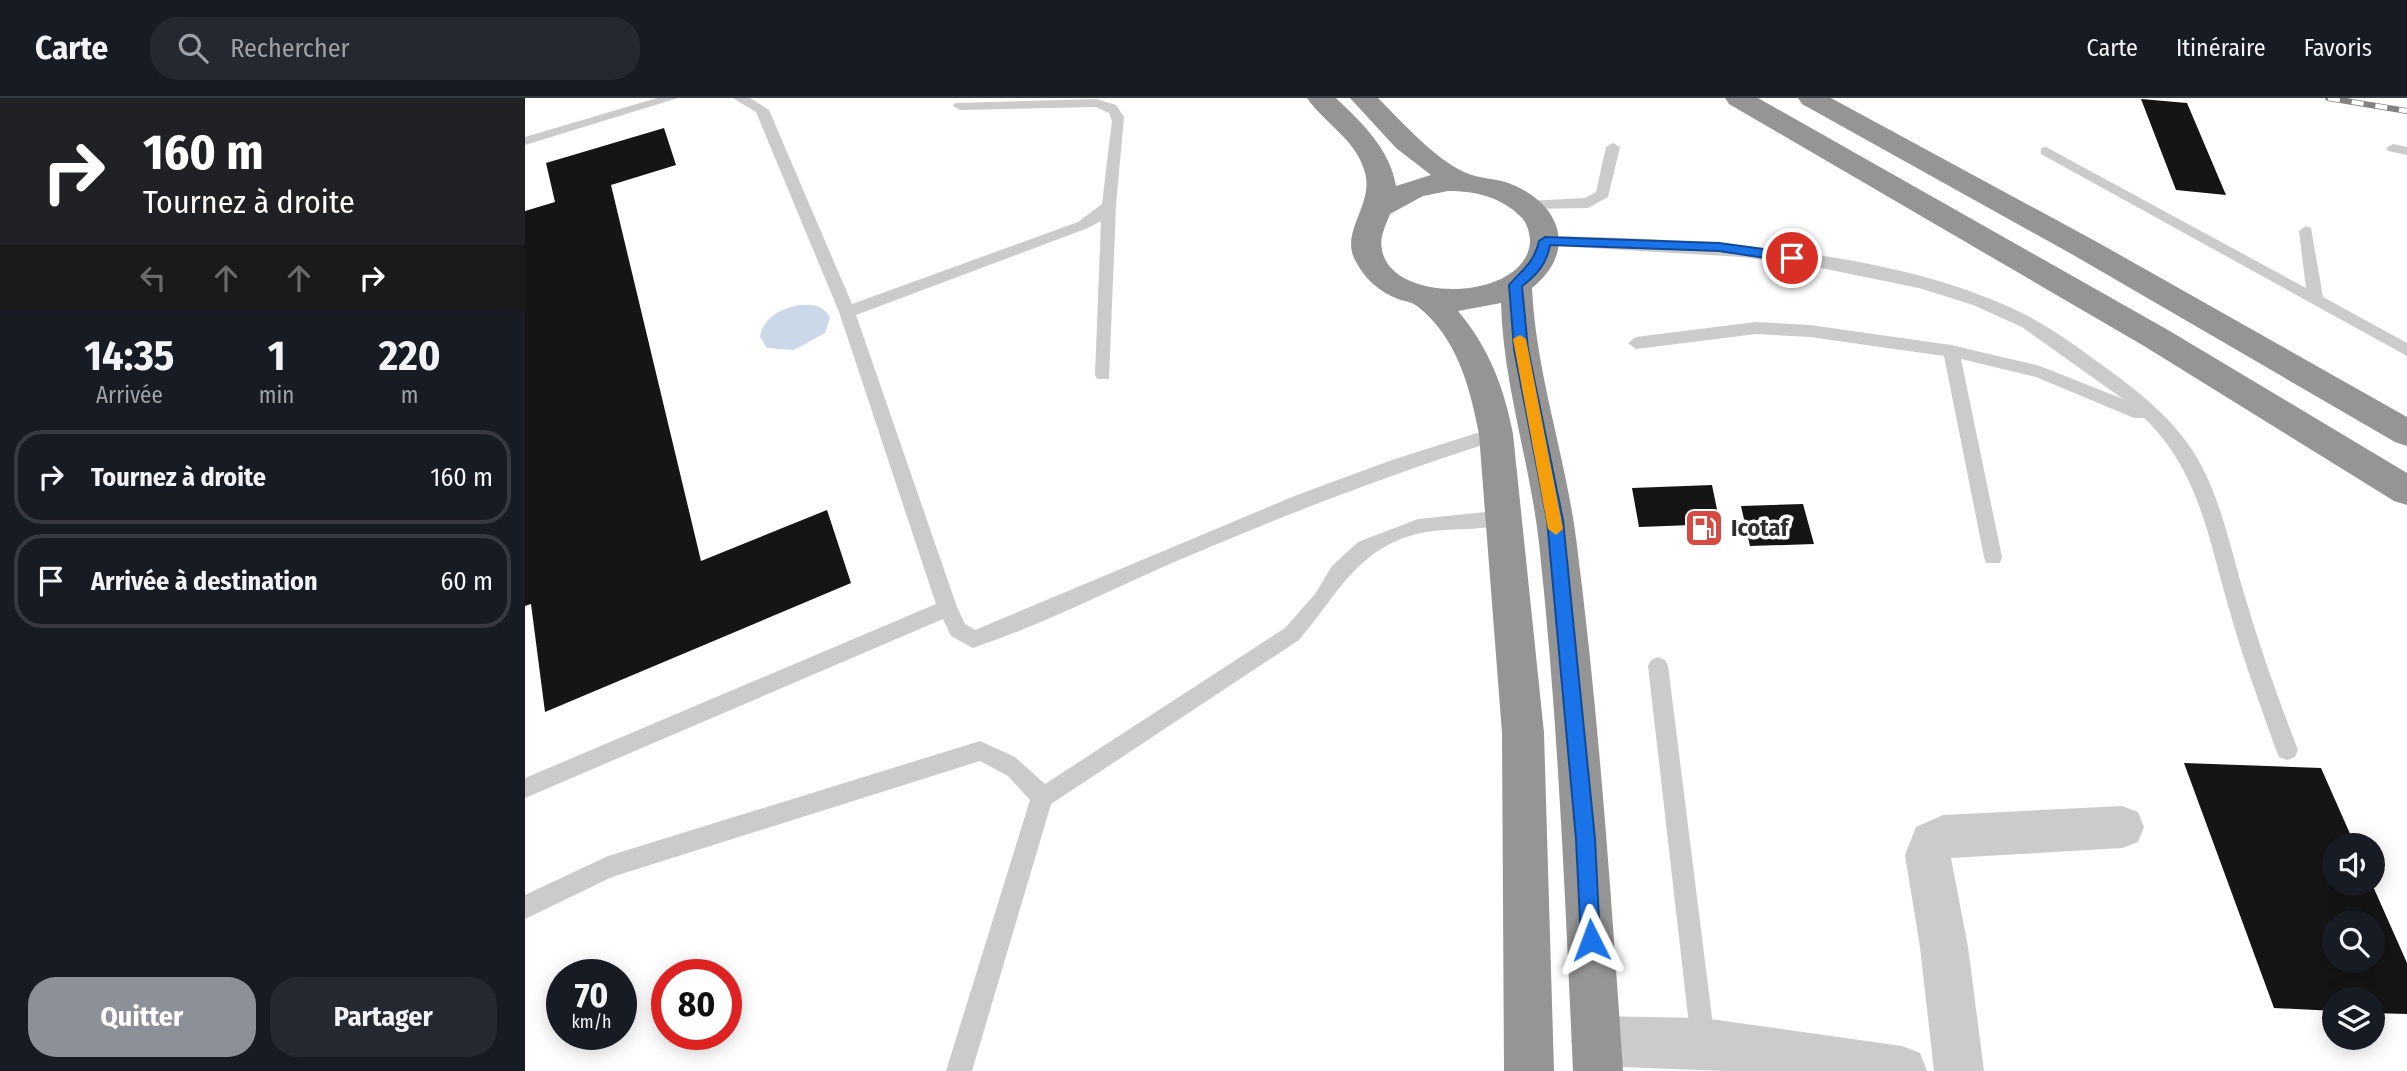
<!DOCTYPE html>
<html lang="fr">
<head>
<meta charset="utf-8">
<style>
	:root { --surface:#171b24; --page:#242831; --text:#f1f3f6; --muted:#9ea1a6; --line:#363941; --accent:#8c9099 }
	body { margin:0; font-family:"Fira Sans Condensed",sans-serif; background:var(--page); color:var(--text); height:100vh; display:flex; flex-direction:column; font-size:26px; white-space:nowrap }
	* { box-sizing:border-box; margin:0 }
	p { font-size:23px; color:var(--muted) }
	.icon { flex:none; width:38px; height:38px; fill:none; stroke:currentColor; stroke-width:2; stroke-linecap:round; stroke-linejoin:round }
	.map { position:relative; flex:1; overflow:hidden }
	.drawer { display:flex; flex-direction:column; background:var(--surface); width:525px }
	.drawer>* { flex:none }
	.hud { background:#202124; color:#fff; overflow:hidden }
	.fabs { position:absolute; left:1797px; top:735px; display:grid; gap:14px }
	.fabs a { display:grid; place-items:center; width:63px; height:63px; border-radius:50%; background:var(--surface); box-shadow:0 4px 18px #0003; font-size:35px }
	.speed { position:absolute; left:21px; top:861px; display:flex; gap:14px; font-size:35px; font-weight:700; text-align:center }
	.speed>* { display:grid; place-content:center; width:91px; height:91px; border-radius:50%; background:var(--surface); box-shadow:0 4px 18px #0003; line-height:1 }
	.speed small { font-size:18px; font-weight:400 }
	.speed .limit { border:10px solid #d22; background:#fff; color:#111 }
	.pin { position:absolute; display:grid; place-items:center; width:60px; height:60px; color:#fff; margin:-30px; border:4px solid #fff; border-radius:50%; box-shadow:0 2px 7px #0007 }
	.me { position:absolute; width:77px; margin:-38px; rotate:357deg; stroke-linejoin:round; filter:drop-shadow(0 0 5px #0008) }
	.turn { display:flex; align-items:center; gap:24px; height:147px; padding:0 28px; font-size:32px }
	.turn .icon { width:91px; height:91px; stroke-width:2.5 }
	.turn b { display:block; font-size:49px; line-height:60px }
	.lanes { display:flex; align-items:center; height:66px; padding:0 28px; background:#0003; justify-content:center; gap:35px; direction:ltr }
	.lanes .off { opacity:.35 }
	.eta { display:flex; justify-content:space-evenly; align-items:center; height:119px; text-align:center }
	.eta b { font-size:42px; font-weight:700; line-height:49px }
	.cta { display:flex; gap:14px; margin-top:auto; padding:14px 28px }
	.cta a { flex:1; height:80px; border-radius:28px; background:var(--accent); color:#fff; font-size:28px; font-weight:700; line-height:80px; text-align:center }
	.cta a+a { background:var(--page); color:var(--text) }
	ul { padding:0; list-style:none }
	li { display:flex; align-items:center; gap:21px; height:94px; margin:0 14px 10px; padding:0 14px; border:4px solid var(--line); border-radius:28px }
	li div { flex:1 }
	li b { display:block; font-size:26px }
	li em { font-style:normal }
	header { display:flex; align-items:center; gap:42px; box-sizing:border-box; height:98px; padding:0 35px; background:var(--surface); border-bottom:2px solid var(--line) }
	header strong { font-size:33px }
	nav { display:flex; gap:38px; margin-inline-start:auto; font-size:24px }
	.search { width:490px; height:63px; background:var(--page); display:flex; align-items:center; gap:18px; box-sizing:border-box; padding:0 24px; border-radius:28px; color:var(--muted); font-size:26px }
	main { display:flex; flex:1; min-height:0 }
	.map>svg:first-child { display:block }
	.water { fill:#cbd8e8 }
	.building { fill:#151515; fill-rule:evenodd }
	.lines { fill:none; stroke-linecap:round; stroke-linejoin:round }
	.lane { fill:#cbcbcb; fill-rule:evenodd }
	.street { fill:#cbcbcb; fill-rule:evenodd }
	.highway { fill:#959595; fill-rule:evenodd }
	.rail-casing { stroke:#838383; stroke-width:6 }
	.rail { stroke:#fff; stroke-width:4.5; stroke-dasharray:12; stroke-linecap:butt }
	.route { fill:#1a73e8; stroke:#114b97; stroke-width:2 }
	.slow { fill:#f59e0b }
	.labels { text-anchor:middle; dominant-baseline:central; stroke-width:7; stroke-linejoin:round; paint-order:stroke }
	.poi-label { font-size:24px; font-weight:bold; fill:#2e2e2e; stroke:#fff; text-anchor:start }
</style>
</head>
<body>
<header>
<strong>Carte</strong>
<div class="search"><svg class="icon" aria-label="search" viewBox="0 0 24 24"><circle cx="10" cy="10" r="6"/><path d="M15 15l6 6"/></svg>Rechercher</div>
<nav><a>Carte</a><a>Itinéraire</a><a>Favoris</a></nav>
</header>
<main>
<section class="drawer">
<div class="hud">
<div class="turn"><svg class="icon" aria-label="right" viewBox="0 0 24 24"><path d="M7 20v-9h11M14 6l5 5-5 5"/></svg><div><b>160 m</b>Tournez à droite</div></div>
<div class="lanes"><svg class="icon off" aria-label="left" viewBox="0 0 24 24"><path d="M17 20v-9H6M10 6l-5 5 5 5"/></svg><svg class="icon off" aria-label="ahead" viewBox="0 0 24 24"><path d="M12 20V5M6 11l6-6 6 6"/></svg><svg class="icon off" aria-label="ahead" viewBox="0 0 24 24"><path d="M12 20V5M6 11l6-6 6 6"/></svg><svg class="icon" aria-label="right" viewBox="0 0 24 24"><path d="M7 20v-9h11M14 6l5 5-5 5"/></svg></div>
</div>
<div class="eta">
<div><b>14:35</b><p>Arrivée</p></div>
<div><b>1</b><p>min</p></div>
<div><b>220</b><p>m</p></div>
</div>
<ul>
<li><svg class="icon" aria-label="right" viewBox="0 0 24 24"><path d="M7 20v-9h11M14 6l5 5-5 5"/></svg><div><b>Tournez à droite</b></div><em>160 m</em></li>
<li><svg class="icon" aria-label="arrive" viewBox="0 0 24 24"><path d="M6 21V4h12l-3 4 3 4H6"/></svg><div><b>Arrivée à destination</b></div><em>60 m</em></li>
</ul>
<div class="cta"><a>Quitter</a><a>Partager</a></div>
</section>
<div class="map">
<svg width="1882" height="973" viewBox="0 0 1882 973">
	<rect width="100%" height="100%" fill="#fff"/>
	<path class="water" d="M 274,207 C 287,206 299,207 305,220 L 300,235 L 269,252 L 242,250 L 235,239 C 238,219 256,211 274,207 Z"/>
	<path class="building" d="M 1616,1 L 1662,5 L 1701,97 L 1651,92 Z
		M 139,30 L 151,67 L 86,87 L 176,463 L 302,412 L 326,485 L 20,614 L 6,506 L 0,508 L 0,113 L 30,104 L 21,65 Z
		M 1187,387 L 1195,426 L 1114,429 L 1107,390 Z
		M 1278,406 L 1289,446 L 1225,448 L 1216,408 Z
		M 1659,665 L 1796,670 L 1830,747 L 1810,747 L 1810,786 L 1847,786 L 1882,865 L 1882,916 L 1848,915 L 1848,901 L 1810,901 L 1810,913 L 1749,910 ZM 1810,824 L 1848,824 L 1848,863 L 1810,863 Z"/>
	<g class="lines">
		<path class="lane" d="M 132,0 L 153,0 L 0,47 L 0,39 Z
			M 208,0 L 225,0 L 244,12 L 327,206 L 553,124 L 577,106 L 587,23 L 584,15 L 571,9 L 435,12 L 428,8 L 430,5 L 571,1 L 591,7 L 599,19 L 591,107 L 584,281 L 572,281 L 570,277 L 576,123 L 563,130 L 331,217 L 432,509 L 440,526 L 450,532 L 772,397 L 867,362 L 971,329 L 980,336 L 977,341 C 867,375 760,417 654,462 C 585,492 519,526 448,550 L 426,538 L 418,521 L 0,700 L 0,680 L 411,506 L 314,214 L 231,14 Z
			M 1088,45 L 1095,49 L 1083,99 L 1063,110 L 997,111 L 997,105 L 1002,103 L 1060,100 L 1071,94 L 1081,49 Z
			M 1868,46 L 1882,49 L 1882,57 L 1863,53 L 1861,50 Z
			M 1521,49 L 1781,190 L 1774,133 L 1781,128 L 1786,130 L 1798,199 L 1882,245 L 1882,258 L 1516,56 L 1516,50 Z
			M 1020,138 C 1166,140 1365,150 1497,215 C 1525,229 1551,248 1577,267 C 1612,292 1648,320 1671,358 C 1697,402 1706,454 1721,502 C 1736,553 1754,603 1773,652 L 1770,659 L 1762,662 L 1754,659 L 1751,652 C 1735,606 1718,561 1705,514 C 1684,444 1675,373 1619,320 L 1609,320 L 1511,279 L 1436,261 L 1477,459 L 1475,465 L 1461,465 L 1459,459 L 1419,258 L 1285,239 L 1231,236 L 1111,251 L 1103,245 L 1111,239 L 1231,224 L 1285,227 L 1426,247 L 1515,268 L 1598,301 L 1497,229 L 1448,207 L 1394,190 L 1296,170 L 1217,159 L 1015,147 L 1012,143 Z
			M 980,412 L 989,419 L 987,424 C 958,434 925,429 896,435 C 832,449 813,497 774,542 L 526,706 L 447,973 L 421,973 L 505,702 L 483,678 L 455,663 L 87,779 L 0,821 L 0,797 L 83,758 L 455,643 L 490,659 L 520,686 L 760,530 L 790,496 L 807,468 L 833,444 L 893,421 Z
			M 1133,559 L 1140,562 L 1143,568 L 1190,944 L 1187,953 L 1178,956 L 1169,953 L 1166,944 L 1123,568 L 1126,562 Z"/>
		<path class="street" d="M 1597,708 L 1613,714 L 1619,729 L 1613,744 L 1597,750 L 1426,760 L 1443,849 L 1459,973 L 1409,973 L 1395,849 L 1380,757 L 1391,729 L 1418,717 Z
			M 1071,918 L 1178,920 L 1377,948 L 1395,955 L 1402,973 L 1201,973 L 1071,968 L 1054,960 L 1046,943 L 1054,926 Z"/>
		<path class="highway" d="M 782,0 L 811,0 C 837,25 865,51 871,88 L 906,77 L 871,50 L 825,0 L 853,0 C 876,23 910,61 939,74 C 953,81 972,80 986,86 C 1037,107 1052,154 1007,190 C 1011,275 1040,356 1051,440 C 1074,617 1086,795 1098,973 L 1048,973 C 1040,797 1033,620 1014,445 C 1005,364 978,286 976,205 L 933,213 C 964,250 979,289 988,336 L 1019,635 L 1029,973 L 979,973 L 977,635 L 954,336 C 945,289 932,239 892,208 C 887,204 879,203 873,201 C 854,194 839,180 830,162 C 815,134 849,106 840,75 C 832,42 800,26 782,0 ZM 923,93 C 951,93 977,99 997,120 C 1003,126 1005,137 1005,145 C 999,203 867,207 857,152 C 854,139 861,127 865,116 L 898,98 Z
			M 1200,0 L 1233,0 L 1643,232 L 1882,375 L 1882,407 L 1869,403 L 1619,248 L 1204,6 Z
			M 1273,0 L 1306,0 L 1572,144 L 1882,319 L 1882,348 L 1870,344 L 1550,158 L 1277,6 Z"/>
		<defs>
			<path id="rail" d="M 1803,0 L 1882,13"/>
		</defs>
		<use href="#rail" class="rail-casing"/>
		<use href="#rail" class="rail"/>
	</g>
	<path class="route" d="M 1020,139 L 1194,145 L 1267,155 L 1273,160 L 1267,164 L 1194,153 L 1025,147 C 1022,165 1012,177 997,188 L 1003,251 L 1038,422 L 1070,741 L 1075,842 L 1073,849 L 1066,852 L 1059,849 L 1056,842 L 1051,741 L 1022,422 L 989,251 L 984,187 C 998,171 1009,165 1014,143 Z"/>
	<path class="slow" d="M 995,237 L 1001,241 L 1038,431 L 1031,437 L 1023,431 L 988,241 Z"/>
	<defs>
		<symbol id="fuel-square" viewBox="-11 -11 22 22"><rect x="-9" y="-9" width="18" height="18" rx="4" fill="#d34b42" stroke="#fff"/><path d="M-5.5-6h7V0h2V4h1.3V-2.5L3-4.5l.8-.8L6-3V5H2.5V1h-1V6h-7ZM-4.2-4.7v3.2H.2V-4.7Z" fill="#fff"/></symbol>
	</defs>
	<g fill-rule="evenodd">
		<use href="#fuel-square" x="1157" y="408" width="44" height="44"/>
	</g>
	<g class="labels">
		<g class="poi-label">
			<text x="1206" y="430">Icotaf</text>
		</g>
	</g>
</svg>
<div class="fabs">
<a><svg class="icon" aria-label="sound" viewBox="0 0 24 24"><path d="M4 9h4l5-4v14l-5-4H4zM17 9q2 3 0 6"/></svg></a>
<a><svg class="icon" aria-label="search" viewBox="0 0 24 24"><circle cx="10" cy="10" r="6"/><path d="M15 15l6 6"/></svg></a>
<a><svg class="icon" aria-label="layers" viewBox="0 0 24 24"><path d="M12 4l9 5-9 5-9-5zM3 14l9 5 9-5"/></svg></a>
</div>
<div class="speed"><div>70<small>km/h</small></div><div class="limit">80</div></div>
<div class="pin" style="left:1267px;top:160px;background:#d93025"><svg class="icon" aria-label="arrive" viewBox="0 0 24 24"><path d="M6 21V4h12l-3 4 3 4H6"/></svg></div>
<svg class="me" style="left:1066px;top:842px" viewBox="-20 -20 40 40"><path d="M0-17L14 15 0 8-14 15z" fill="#1a73e8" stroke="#fff" stroke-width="4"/></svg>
</div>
</main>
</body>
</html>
